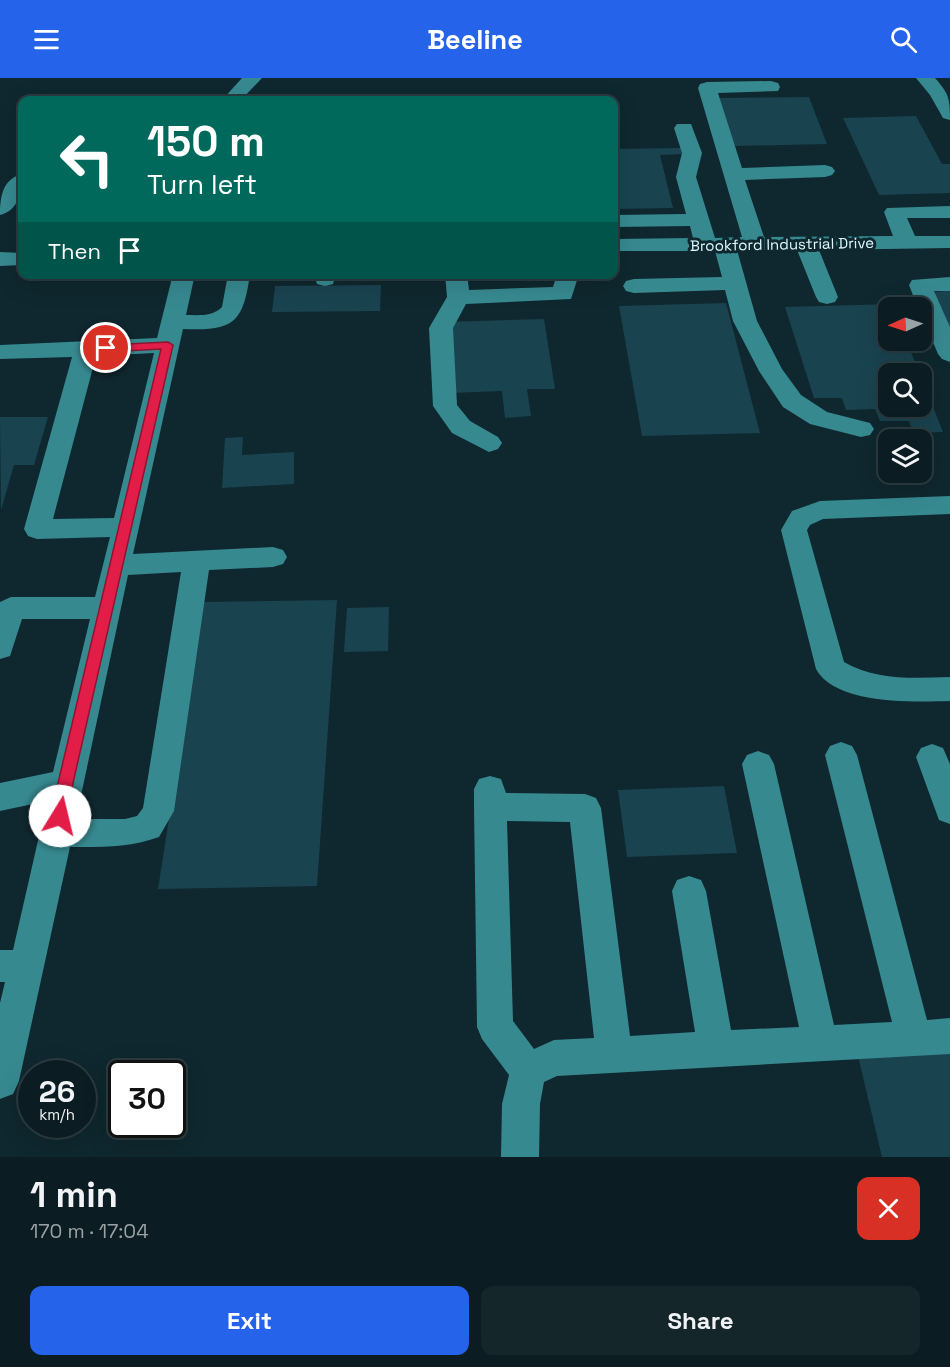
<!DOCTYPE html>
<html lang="en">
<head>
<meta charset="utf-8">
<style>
	:root { --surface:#0b1d22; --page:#14262a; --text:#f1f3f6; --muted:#9aa2a5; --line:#2b3b40; --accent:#2563eb }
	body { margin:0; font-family:"Space Grotesk",sans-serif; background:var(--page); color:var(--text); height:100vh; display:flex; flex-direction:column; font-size:22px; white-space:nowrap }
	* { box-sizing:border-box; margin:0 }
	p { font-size:20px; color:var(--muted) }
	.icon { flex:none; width:33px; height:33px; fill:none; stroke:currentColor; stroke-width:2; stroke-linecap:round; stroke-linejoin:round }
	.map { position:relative; height:1079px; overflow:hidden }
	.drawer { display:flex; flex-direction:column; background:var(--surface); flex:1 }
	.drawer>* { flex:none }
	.hud { position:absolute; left:18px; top:18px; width:600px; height:183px; border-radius:12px; box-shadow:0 6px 24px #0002,0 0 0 2px var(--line); background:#00695c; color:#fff; overflow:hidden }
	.needle { width:39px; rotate:267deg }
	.tools { position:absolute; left:878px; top:219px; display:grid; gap:12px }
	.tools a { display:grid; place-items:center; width:54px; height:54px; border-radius:12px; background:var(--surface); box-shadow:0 6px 24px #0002,0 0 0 2px var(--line); font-size:30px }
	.speed { position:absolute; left:18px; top:982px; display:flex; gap:12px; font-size:30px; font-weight:700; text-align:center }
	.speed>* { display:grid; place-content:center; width:78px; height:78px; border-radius:50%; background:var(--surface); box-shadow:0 6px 24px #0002,0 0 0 2px var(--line); line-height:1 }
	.speed small { font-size:15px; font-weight:400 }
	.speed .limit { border:3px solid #111; border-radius:9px; background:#fff; color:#111 }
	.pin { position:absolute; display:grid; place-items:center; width:51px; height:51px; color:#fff; margin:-26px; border:3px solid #fff; border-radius:50%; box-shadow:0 2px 6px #0007 }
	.me { position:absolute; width:66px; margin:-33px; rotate:9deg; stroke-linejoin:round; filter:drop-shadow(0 0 4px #0008) }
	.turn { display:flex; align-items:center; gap:21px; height:126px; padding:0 30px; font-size:27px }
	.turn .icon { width:78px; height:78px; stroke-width:2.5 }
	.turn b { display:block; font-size:42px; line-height:51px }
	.then { display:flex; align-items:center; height:57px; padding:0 30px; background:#0003; gap:12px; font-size:22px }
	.round { display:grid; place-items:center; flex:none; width:63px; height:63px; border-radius:12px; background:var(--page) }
	.headline { display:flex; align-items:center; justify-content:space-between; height:102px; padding:0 30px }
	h1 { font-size:36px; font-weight:600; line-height:45px }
	.primary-button { display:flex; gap:12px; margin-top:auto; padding:12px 30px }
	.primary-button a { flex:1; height:69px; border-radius:12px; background:var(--accent); color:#fff; font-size:24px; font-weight:600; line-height:69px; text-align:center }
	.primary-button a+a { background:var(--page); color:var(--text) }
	header { display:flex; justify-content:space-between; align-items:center; height:78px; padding:0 30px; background:var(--accent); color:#fff; font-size:27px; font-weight:600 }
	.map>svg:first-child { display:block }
	.building { fill:#1a4350 }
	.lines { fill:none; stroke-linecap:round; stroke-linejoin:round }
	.minor { fill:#378990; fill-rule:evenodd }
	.route { fill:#e11d48; stroke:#92132f; stroke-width:1.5 }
	.labels { text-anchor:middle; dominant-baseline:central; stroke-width:6; stroke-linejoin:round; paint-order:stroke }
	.far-street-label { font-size:15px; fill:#dcf9ff; stroke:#0f272e }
</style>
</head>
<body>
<header><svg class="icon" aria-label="menu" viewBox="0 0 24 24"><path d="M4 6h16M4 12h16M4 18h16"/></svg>Beeline<svg class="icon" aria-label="search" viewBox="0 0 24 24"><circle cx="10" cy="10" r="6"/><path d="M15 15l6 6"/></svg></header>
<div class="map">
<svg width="950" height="1079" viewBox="0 0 950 1079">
	<rect width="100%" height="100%" fill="#0f272e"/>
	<path class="building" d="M 809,19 L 827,66 L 733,68 L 719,20 Z
		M 916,38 L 942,86 L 950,86 L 950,115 L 879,117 L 843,40 Z
		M 681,70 L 682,76 L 660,77 L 673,130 L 614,131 L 614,71 Z
		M 381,207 L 380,233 L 272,234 L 275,208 Z
		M 950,213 L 950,257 L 930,214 Z
		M 726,225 L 760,355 L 642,358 L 619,228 Z
		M 891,226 L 893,230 L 888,230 L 888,262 L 906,262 L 920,296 L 888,296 L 888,328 L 921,328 L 921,299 L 943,354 L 913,355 L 909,343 L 880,343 L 875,331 L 846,332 L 842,320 L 814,320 L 785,229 Z
		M 544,241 L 555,311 L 527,311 L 531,338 L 505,340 L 502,313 L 450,315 L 445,244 Z
		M 0,339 L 48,339 L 34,387 L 14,387 L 1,432 Z
		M 243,359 L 242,377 L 294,374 L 294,406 L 222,410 L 225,360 Z
		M 337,522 L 317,808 L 158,811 L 203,524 Z
		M 389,529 L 388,573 L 344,574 L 347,530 Z
		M 724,708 L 737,775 L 627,779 L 618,712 Z
		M 950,973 L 950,1079 L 882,1079 L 858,978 Z"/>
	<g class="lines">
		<path class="minor" d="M 242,0 L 262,0 L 241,22 L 222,22 Z
			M 916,0 L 935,0 C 949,16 950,20 950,42 L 943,40 L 930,17 Z
			M 771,3 L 778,5 L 780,9 L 778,13 L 718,15 L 742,90 L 825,87 L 832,89 L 835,93 L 832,97 L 825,99 L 745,102 L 764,159 L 893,158 L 884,134 L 887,130 L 950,128 L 950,140 L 907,140 L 915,158 L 950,158 L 950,170 L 819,172 L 838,219 L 835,224 L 827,226 L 819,224 L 816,219 L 797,172 L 737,172 L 757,243 L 782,291 L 801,317 L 827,334 L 870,345 L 874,351 L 870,357 L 861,359 L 810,346 L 783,329 L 759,293 L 733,243 L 725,212 L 634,215 L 626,213 L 623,208 L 626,203 L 634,201 L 722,199 L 715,173 L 614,173 L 614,161 L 693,160 L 690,148 L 614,149 L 614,137 L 686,136 L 676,99 L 682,75 L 674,50 L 677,46 L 691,46 L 702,75 L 696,99 L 715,160 L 742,159 L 698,10 L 700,6 L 707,4 Z
			M 22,96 C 24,112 18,133 0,137 C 0,120 2,101 22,96 Z
			M 0,174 L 22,175 L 22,187 L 0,188 Z
			M 173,196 L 195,196 L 186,237 C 199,237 212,239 222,229 L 228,196 L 250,196 C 243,246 233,253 183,251 L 133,476 L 273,469 L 283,472 L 287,479 L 283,486 L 273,489 L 209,492 L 174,733 L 159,759 C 129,770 102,769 70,769 L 19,1003 L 13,1016 L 0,1021 L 0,925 L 5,904 L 0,904 L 0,872 L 13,872 L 47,723 L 0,733 L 0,705 L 53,694 L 90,541 L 22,541 L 10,578 L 0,581 L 0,524 L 11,519 L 95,519 L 110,459 L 37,461 L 28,458 L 24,451 L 72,279 L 0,281 L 0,267 L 157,260 ZM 154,275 L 114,440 L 53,441 L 96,278 ZM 181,494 L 143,730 L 137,738 L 125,741 L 76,741 L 128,497 Z
			M 314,196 L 336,196 L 333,206 L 325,208 L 317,206 Z
			M 445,196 L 467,196 L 469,212 L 553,209 L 557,196 L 579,196 L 571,221 L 466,226 L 453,250 L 457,327 L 470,343 L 498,359 L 502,365 L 498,371 L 489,374 L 452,355 L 433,328 L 429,250 L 447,219 Z
			M 950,199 L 950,213 L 934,213 L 950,249 L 950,284 L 942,281 L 938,276 L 921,236 L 921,230 L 918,230 L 909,207 L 912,202 Z
			M 950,418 L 950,436 L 823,441 L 810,447 L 807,452 L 844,584 C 877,603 913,600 950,599 L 950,623 C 915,624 835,627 816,591 L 781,452 L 792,433 L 820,423 Z
			M 841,664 L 852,668 L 857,677 L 927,942 L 950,940 L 950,976 L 557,998 L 544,1004 L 540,1026 L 539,1079 L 501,1079 L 502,1026 L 509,997 L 482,961 L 477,949 L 474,729 L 474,711 L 479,701 L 490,698 L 501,701 L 506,715 L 585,716 L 596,720 L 601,730 L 630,958 L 695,954 L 672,813 L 677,802 L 689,798 L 701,802 L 706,813 L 731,952 L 799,949 L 742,686 L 747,677 L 758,673 L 769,677 L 774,686 L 834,947 L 892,944 L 825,677 L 830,668 ZM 507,743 L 570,744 L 594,960 L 554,962 L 534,971 L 513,943 Z
			M 932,666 L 943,670 L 950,686 L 950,746 L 939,742 L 916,679 L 921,670 Z"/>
	</g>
	<path class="route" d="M 168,264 L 173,267 L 73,705 L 68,738 L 66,743 L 60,745 L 55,743 L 52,738 L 58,705 L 161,271 L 106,274 L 100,270 L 106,267 Z"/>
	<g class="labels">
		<g class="far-street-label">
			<text transform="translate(782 166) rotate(-1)">Brookford Industrial Drive</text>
		</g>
	</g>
</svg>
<div class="tools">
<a><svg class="needle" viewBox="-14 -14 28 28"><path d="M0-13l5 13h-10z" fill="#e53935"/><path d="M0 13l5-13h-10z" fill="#9aa2a5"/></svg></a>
<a><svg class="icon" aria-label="search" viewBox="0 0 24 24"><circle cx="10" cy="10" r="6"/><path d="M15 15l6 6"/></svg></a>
<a><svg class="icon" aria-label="layers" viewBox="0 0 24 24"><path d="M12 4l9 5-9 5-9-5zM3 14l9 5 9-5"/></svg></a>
</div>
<div class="speed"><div>26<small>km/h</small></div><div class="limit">30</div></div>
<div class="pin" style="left:106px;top:270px;background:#d93025"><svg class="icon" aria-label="arrive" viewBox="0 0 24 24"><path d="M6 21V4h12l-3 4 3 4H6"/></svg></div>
<svg class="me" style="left:60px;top:738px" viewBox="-20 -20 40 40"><circle r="19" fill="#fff"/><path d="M0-13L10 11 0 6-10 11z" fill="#e11d48"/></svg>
<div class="hud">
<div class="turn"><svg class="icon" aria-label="left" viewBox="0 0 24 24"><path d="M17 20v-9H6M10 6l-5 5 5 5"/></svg><div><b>150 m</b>Turn left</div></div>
<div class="then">Then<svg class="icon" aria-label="arrive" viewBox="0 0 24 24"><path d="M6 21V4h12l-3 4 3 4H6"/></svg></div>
</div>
</div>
<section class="drawer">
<div class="headline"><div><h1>1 min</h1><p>170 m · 17:04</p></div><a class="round" style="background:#d93025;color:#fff"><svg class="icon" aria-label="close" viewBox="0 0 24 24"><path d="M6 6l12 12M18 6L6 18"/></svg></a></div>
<div class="primary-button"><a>Exit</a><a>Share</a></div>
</section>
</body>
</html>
